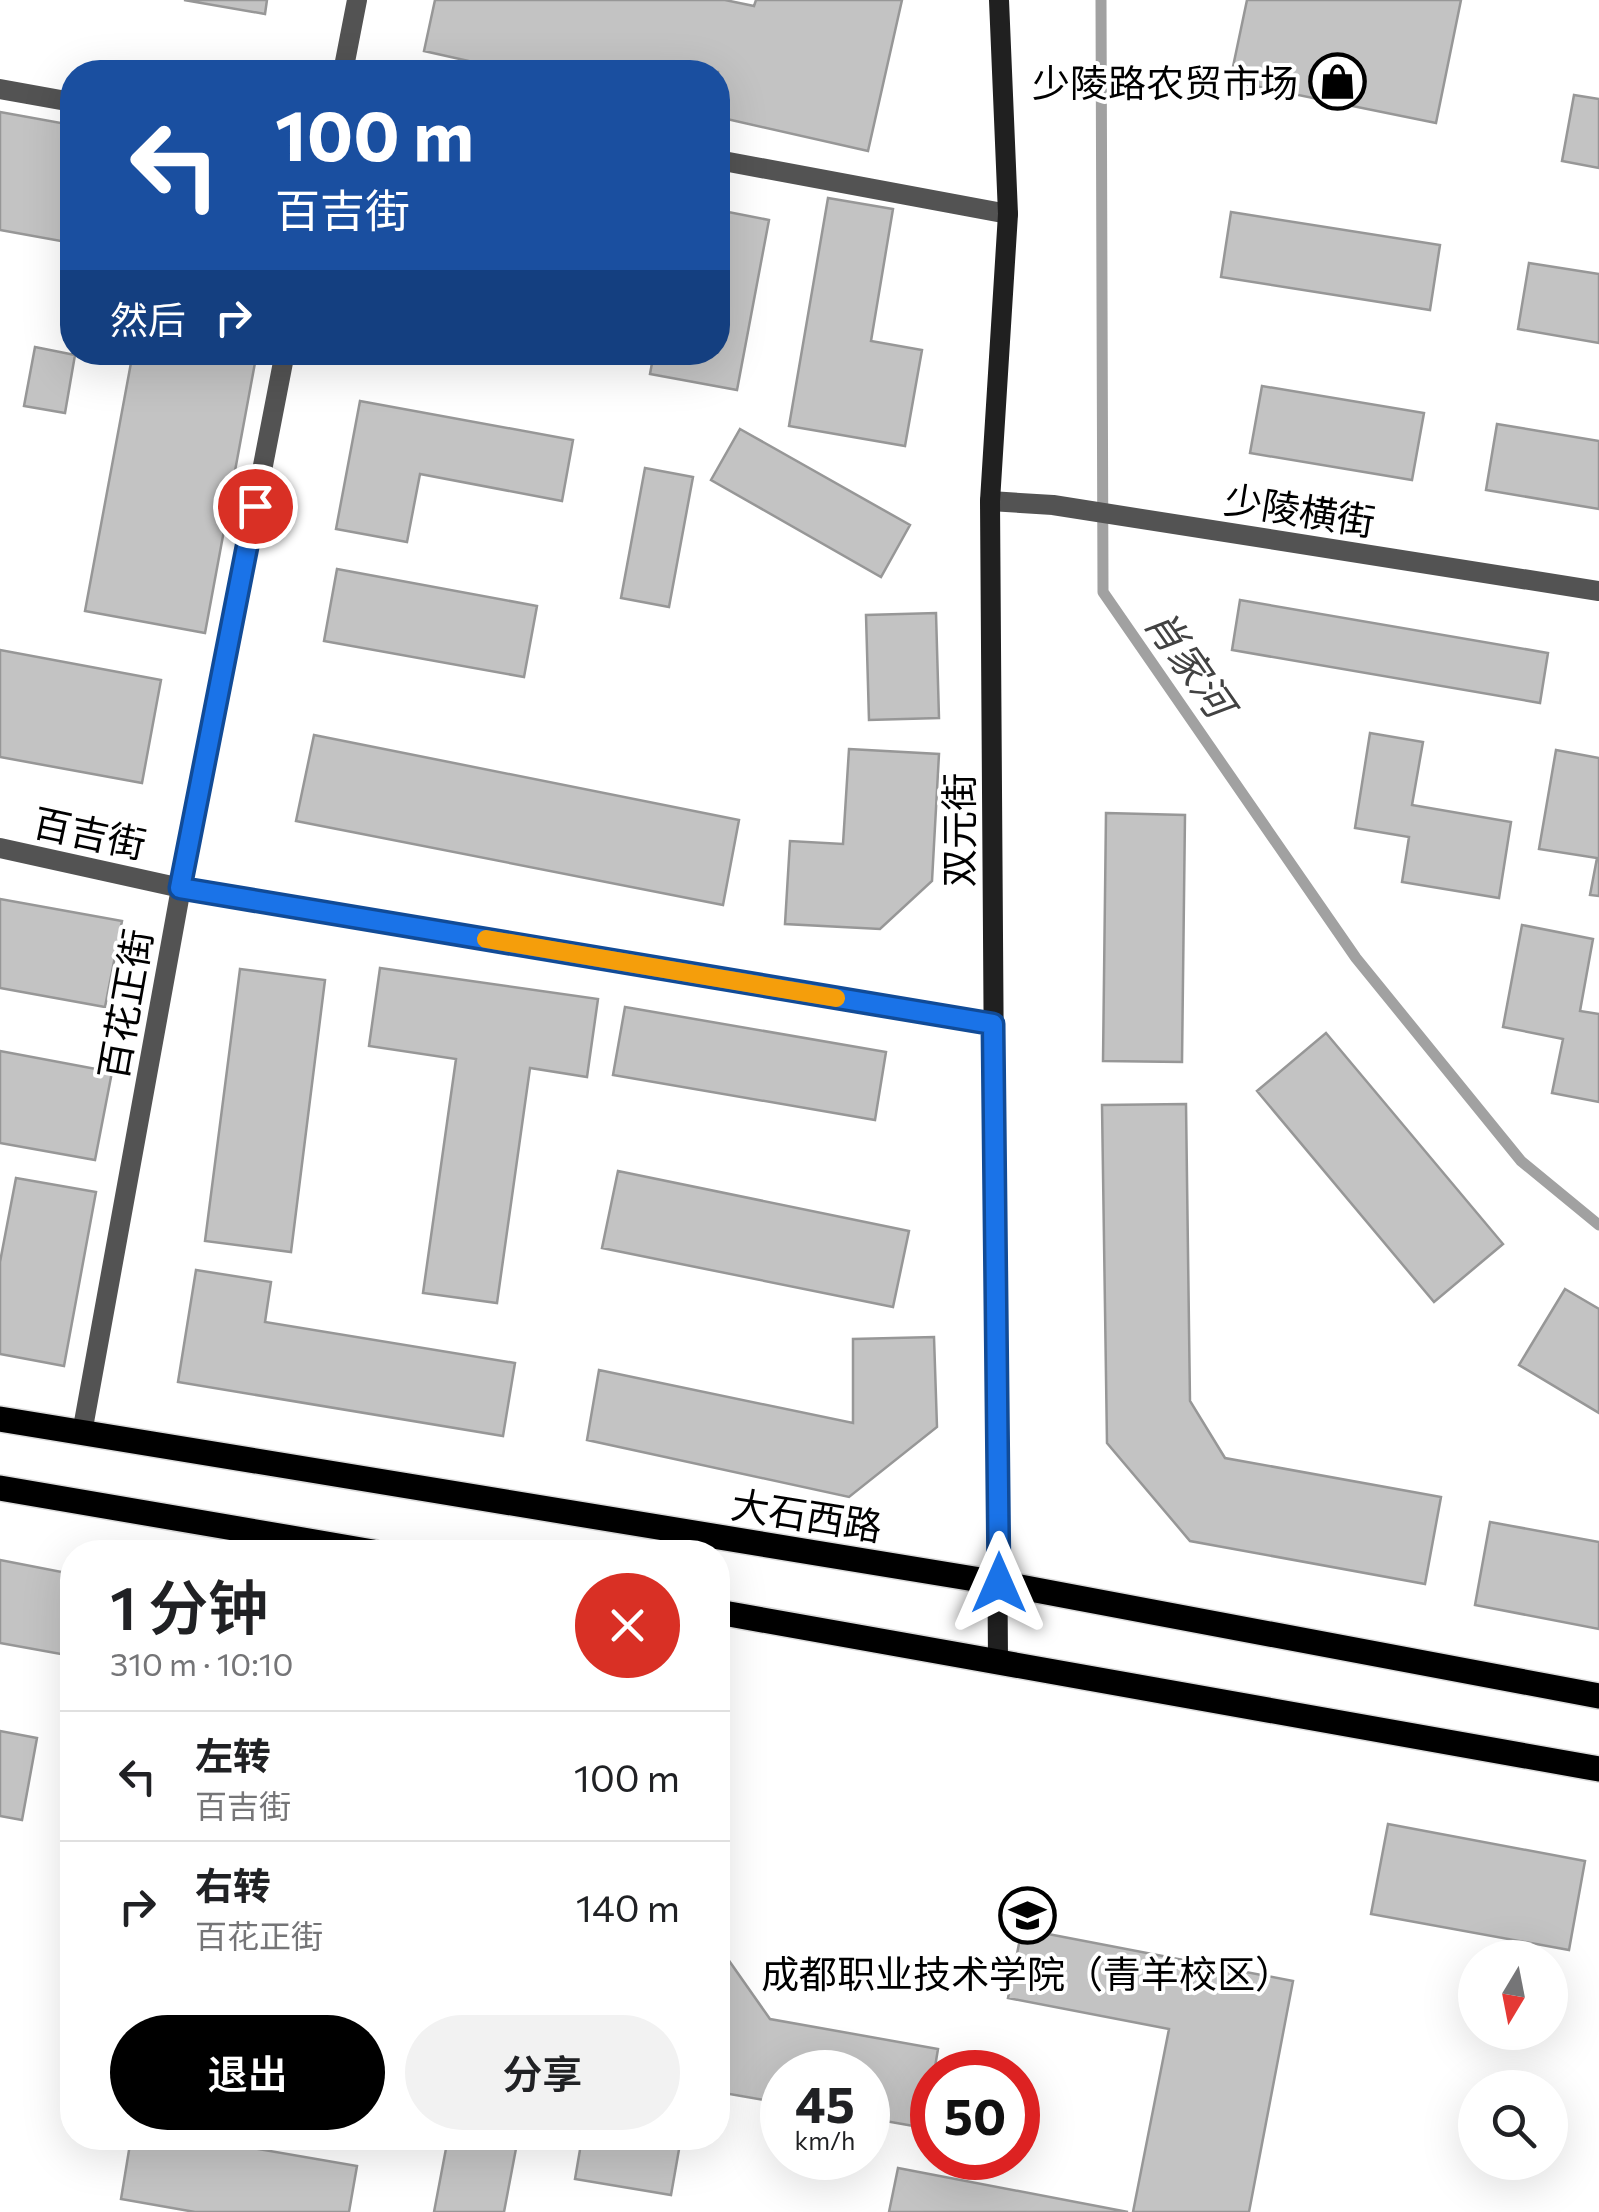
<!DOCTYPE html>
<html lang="zh">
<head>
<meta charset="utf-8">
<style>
	:root { --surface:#fff; --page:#f2f2f2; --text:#202124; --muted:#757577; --line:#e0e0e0; --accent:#000 }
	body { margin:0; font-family:Commissioner,"Noto Sans SC",sans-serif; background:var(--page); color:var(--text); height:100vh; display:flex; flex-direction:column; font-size:38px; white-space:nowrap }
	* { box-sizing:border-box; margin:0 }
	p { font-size:32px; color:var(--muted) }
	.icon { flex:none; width:55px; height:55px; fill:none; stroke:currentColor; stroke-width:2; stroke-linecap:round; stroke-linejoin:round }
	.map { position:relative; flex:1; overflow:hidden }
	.details { position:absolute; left:60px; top:1540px; width:670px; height:610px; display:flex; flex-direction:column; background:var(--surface); border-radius:40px; box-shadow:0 10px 40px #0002 }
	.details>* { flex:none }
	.top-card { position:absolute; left:60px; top:60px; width:670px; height:305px; border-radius:40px; box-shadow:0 10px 40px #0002; background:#1a4fa0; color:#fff; overflow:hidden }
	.needle { width:65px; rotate:190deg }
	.controls { position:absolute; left:1458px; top:1940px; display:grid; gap:20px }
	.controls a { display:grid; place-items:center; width:110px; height:110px; border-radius:50%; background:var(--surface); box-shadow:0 10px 40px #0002; font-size:50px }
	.speed { position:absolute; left:760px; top:2050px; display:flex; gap:20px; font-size:50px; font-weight:700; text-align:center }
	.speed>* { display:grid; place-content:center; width:130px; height:130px; border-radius:50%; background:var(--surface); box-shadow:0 10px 40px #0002; line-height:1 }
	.speed small { font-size:25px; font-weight:400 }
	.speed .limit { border:15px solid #d22; background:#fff; color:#111 }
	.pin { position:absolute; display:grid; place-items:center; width:85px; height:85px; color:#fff; margin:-42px; border:5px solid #fff; border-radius:50%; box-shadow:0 2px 10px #0007 }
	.me { position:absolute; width:110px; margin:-55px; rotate:0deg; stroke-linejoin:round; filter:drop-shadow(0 0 8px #0008) }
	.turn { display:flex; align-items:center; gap:35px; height:210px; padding:0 50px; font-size:45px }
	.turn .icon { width:130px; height:130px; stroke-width:2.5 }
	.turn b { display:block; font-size:70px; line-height:85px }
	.then { display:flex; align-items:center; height:95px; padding:0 50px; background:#0003; gap:20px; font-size:38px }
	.round { display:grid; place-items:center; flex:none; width:105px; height:105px; border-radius:52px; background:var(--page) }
	.summary { display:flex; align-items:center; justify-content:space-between; height:170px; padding:0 50px }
	h1 { font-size:60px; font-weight:600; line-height:75px }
	.action { display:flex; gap:20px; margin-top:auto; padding:20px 50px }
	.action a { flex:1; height:115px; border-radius:60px; background:var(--accent); color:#fff; font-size:40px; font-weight:600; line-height:115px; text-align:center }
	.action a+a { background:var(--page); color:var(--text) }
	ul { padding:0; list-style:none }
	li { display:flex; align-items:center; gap:30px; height:130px; padding:0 50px; border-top:2px solid var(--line) }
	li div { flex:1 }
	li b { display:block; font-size:38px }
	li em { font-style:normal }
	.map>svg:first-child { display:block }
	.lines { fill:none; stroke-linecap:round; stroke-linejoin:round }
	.stream { stroke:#a1a1a1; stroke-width:11 }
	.building { fill:#c3c3c3; stroke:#979797; stroke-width:2.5 }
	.primary-casing { stroke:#dbdbdb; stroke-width:28 }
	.street { stroke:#535353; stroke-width:20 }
	.secondary { stroke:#202020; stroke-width:20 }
	.primary { stroke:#000; stroke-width:25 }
	.route-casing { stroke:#114b97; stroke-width:25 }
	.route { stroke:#1a73e8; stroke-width:18 }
	.slow { stroke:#f59e0b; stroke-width:18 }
	.labels { text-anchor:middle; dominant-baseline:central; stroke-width:8; stroke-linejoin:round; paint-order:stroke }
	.poi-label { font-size:38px; fill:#000; stroke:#fff; text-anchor:end }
	.street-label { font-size:38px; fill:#000; stroke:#fff }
	.water-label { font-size:40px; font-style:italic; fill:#424242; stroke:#fff }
</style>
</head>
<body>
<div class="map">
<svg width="1599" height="2212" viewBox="0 0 1599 2212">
	<rect width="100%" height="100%" fill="#fff"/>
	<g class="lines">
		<path class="stream" d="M 1101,0 L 1103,592 L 1356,958 L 1521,1161 L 1599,1225"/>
	</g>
	<path class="building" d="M 184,0 L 267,0 L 265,14 Z
		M 435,0 L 725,0 L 754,6 L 756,0 L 902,0 L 868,151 L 718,117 L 718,72 L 518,72 L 424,51 Z
		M 1247,0 L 1461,0 L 1436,123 L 1230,81 Z
		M 1574,95 L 1599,99 L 1599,168 L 1562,161 Z
		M 0,112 L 72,125 L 72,243 L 0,230 Z
		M 828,198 L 893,209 L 871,341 L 922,350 L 905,446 L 789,426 Z
		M 718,210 L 769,220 L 737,390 L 650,374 L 654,352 L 718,352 Z
		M 1231,212 L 1440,245 L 1430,310 L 1221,277 Z
		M 1529,263 L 1599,274 L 1599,343 L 1518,329 Z
		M 35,347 L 75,355 L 65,413 L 24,406 Z
		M 133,352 L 257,352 L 205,633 L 85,611 Z
		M 1262,386 L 1424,413 L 1412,480 L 1250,453 Z
		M 360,401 L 573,440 L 562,501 L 420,474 L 407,542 L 336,529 Z
		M 1497,424 L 1599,441 L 1599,509 L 1486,490 Z
		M 740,429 L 910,525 L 881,577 L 711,480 Z
		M 645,468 L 693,477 L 669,607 L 621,598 Z
		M 337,569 L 537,606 L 524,677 L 324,641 Z
		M 1240,600 L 1548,653 L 1540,703 L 1232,650 Z
		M 936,613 L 939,718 L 869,720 L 866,615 Z
		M 0,650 L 161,680 L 142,783 L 0,757 Z
		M 1370,733 L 1423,742 L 1412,805 L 1511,822 L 1499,898 L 1402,882 L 1409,837 L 1355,828 Z
		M 314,735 L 739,820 L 723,905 L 296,821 Z
		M 849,749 L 939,754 L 932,881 L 880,929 L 785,924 L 790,841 L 843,844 Z
		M 1556,750 L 1599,758 L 1599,896 L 1590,895 L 1597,858 L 1539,849 Z
		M 1106,813 L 1185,815 L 1182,1062 L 1103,1061 Z
		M 0,899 L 122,921 L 105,1007 L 0,988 Z
		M 1522,925 L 1593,939 L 1580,1011 L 1599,1014 L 1599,1102 L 1552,1093 L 1563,1039 L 1503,1027 Z
		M 380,968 L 598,999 L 587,1077 L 530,1068 L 497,1303 L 423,1293 L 456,1059 L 369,1046 Z
		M 240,969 L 325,980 L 291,1252 L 205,1241 Z
		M 625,1007 L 886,1052 L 875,1120 L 613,1075 Z
		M 1326,1033 L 1503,1244 L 1434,1302 L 1257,1091 Z
		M 0,1051 L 112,1072 L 95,1160 L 0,1143 Z
		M 1186,1104 L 1190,1401 L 1225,1458 L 1441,1497 L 1425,1584 L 1190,1541 L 1107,1443 L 1102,1105 Z
		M 618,1171 L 909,1231 L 893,1307 L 602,1248 Z
		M 16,1178 L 96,1192 L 64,1366 L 0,1354 L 0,1262 Z
		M 196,1270 L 271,1282 L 265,1322 L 515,1363 L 503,1436 L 178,1382 Z
		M 1565,1289 L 1599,1309 L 1599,1413 L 1519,1365 Z
		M 934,1337 L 937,1427 L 849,1497 L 587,1440 L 599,1370 L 853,1423 L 853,1339 Z
		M 1490,1522 L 1599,1542 L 1599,1629 L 1475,1605 Z
		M 0,1560 L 72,1574 L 72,1656 L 0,1643 Z
		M 0,1731 L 37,1738 L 22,1820 L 0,1816 Z
		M 1388,1824 L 1585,1861 L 1569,1950 L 1371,1914 Z
		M 1022,1929 L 1293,1981 L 1249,2212 L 1133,2212 L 1169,2029 L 1008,1998 Z
		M 718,1945 L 770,2019 L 938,2049 L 925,2128 L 868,2118 L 868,2072 L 782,2072 L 782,2103 L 718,2092 Z
		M 131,2138 L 194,2138 L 357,2166 L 349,2212 L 195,2212 L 121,2199 Z
		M 448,2138 L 518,2138 L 504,2212 L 434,2212 Z
		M 582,2138 L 681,2138 L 671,2195 L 575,2179 Z
		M 898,2168 L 1128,2212 L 889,2212 Z"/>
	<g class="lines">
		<defs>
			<path id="primary" d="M 0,1419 L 999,1583 L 1599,1696
				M 0,1488 L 373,1552
				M 718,1612 L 1599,1769"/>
		</defs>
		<use href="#primary" class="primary-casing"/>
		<path class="street" d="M 343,72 L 357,0
			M 0,89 L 72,102
			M 718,160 L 1008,214
			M 990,501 L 1053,505 L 1599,591
			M 0,848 L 181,888 L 993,1024
			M 82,1433 L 181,888 L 285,352"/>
		<path class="secondary" d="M 998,1661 L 990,501 L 1008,214 L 999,0"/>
		<use href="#primary" class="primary"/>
	</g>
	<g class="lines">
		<defs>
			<path id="route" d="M 255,506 L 180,888 L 993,1024 L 999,1583"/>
		</defs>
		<use href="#route" class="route-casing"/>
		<use href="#route" class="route"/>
		<path class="slow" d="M 486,939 L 836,998"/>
	</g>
	<defs>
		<symbol id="shop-ring" viewBox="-11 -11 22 22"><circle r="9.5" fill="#fff" stroke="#000" stroke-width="1.5"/><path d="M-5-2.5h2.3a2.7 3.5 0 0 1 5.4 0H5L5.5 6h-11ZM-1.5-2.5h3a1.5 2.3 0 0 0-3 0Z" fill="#000"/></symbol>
		<symbol id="university-ring" viewBox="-11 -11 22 22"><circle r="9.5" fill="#fff" stroke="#000" stroke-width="1.5"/><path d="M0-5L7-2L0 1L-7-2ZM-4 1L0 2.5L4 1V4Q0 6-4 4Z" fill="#000"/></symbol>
	</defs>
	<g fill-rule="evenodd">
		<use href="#shop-ring" x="1306" y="50" width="63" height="63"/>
		<use href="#university-ring" x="996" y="1884" width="63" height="63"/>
	</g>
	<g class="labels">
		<g class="poi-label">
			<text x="1298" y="81">少陵路农贸市场</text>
			<text x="1027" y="1972" text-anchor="middle">成都职业技术学院（青羊校区）</text>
		</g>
		<g class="street-label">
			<text transform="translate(1300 509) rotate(9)">少陵横街</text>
			<text transform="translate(957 830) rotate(-90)">双元街</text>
			<text transform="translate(90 832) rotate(12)">百吉街</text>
			<text transform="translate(124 1004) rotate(-80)">百花正街</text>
			<text transform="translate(807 1514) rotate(9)">大石西路</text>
		</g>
		<g class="water-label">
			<text transform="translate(1191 662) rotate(55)">肖家河</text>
		</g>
	</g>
</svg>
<div class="controls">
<a><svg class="needle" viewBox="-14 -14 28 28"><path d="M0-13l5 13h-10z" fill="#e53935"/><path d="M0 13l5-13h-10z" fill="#757577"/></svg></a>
<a><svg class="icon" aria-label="search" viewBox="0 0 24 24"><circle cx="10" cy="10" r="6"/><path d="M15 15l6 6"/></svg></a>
</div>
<div class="speed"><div>45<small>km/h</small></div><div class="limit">50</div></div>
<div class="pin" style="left:255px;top:506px;background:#d93025"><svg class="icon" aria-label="arrive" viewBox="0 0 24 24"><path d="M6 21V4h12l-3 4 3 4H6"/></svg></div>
<svg class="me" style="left:999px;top:1583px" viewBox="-20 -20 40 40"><path d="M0-17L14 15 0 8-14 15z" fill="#1a73e8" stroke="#fff" stroke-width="4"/></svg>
<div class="top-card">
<div class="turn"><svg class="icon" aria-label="left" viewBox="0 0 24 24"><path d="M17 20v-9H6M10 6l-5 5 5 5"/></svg><div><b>100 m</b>百吉街</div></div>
<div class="then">然后<svg class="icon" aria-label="right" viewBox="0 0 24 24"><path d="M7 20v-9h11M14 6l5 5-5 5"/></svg></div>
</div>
<section class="details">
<div class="summary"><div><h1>1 分钟</h1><p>310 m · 10:10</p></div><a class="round" style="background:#d93025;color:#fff"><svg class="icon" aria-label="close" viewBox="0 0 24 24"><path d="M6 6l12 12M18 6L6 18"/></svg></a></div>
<ul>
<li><svg class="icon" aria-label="left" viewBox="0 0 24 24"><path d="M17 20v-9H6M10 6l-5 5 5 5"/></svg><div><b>左转</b><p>百吉街</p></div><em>100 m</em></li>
<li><svg class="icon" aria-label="right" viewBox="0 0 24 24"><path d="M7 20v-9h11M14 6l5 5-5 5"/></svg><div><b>右转</b><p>百花正街</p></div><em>140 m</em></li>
</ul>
<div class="action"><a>退出</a><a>分享</a></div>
</section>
</div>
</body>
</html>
